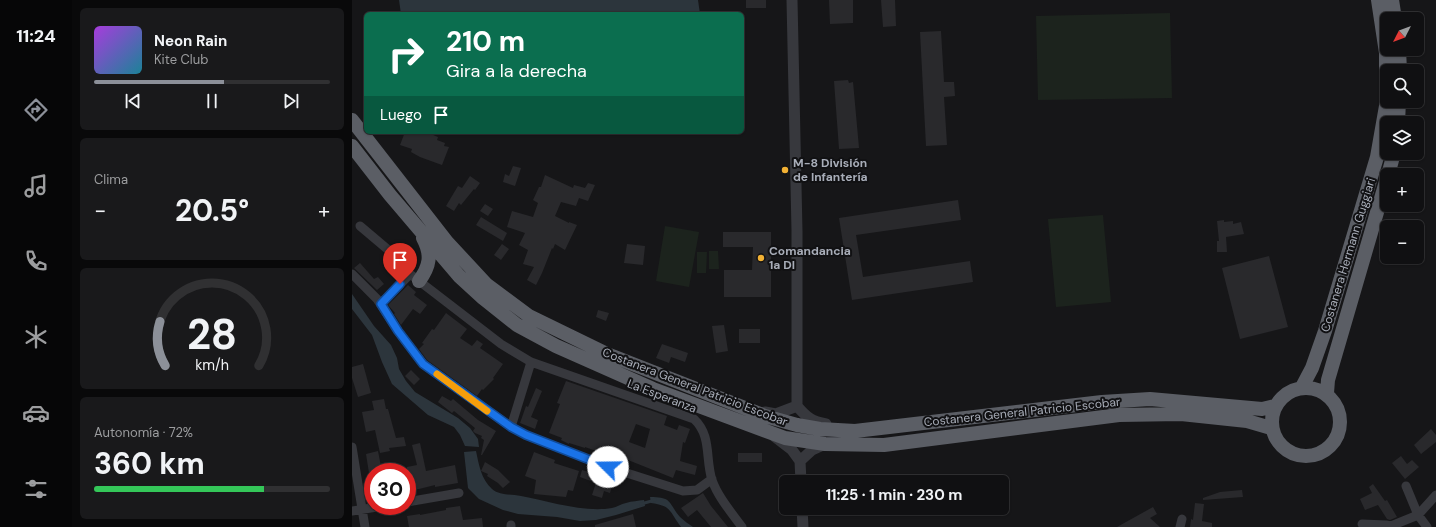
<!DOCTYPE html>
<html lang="es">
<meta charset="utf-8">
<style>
:root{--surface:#101012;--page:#19191b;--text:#f1f3f6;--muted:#9c9d9f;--line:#303032;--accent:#8c9099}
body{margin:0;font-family:"DM Sans",sans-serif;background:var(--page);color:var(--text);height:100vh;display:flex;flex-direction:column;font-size:15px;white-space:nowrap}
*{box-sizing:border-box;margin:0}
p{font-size:13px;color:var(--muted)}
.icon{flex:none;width:22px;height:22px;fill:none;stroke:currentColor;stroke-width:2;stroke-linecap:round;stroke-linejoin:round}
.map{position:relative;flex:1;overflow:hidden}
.drawer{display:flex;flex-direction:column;gap:8px;padding:8px;background:#09090a;width:280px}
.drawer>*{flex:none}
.hud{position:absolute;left:12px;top:12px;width:380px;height:122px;border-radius:6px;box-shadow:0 1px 3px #0004,0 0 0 1px var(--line);background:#0b6e4f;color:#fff;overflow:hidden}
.needle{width:26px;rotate:228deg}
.tools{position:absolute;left:1028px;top:12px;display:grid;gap:8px}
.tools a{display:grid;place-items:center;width:44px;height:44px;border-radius:6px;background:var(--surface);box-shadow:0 1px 3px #0004,0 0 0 1px var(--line);font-size:20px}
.speed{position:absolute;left:12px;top:463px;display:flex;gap:8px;font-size:20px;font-weight:700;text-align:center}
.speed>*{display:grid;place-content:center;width:52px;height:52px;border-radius:50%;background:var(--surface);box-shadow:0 1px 3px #0004,0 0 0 1px var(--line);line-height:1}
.speed .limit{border:6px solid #d22;background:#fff;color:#111}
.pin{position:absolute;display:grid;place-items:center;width:34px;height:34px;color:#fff;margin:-41px -17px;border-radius:50% 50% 50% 0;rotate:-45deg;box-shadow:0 0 4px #0007}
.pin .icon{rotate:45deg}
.me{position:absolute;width:44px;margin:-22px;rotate:292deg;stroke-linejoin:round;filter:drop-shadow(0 0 3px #0008)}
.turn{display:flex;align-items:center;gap:14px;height:84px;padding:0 16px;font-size:18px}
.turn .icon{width:52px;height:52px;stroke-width:2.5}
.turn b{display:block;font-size:28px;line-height:34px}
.then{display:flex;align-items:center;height:38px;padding:0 16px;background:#0003;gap:8px;font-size:15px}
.big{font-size:30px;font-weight:700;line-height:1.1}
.drawer .widget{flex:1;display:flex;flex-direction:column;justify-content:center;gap:6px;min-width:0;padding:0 14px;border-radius:6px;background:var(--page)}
.drawer .dial{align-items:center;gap:0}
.dial svg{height:104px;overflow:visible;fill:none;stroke:var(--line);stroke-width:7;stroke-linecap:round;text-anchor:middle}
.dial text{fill:var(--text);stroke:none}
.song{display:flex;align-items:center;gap:12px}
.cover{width:48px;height:48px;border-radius:6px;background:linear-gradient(135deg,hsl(280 70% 55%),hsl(190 70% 35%))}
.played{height:4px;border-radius:2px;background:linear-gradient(90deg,var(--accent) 55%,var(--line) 55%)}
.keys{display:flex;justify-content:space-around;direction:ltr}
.heat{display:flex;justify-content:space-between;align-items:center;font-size:22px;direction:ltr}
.charge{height:6px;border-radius:3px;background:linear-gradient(90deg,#34c759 72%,var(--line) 0)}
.trip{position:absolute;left:427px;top:475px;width:230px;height:40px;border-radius:6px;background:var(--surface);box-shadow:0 1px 3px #0004,0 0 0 1px var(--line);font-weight:700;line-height:40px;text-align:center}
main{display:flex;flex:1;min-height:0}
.tab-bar{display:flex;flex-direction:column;width:72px;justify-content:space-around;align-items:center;background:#060607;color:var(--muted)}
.tab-bar .icon{width:28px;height:28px}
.tab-bar .active{color:var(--accent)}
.tab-bar b{font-size:18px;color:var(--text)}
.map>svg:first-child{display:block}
</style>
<main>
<nav class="tab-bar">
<b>11:24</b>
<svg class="icon active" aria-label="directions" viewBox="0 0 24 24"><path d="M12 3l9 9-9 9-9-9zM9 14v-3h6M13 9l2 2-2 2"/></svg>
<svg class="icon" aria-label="music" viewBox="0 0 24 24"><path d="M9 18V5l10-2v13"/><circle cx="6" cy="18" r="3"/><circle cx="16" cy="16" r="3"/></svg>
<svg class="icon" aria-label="phone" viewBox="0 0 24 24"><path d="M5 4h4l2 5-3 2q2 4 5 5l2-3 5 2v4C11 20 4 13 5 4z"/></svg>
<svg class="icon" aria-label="climate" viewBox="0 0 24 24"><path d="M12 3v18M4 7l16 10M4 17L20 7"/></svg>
<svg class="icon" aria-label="car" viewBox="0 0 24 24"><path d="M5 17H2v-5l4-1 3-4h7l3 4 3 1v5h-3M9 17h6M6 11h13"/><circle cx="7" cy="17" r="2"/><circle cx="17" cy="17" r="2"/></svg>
<svg class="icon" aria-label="filters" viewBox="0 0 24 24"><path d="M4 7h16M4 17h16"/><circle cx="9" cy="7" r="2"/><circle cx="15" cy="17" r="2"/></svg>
</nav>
<section class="drawer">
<div class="widget">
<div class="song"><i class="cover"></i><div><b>Neon Rain</b><p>Kite Club</p></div></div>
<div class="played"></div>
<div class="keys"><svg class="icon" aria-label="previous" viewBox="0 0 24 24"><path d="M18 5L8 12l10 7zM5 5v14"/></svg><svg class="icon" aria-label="pause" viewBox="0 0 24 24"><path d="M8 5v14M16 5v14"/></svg><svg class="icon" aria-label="next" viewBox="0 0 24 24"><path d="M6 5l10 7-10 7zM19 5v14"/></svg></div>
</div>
<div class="widget"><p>Clima</p>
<div class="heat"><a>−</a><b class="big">20.5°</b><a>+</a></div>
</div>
<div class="widget dial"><svg viewBox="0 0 100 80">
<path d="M14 69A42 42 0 1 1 86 69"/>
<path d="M14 69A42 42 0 0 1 10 35" stroke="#8c9099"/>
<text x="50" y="56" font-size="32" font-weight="700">28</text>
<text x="50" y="72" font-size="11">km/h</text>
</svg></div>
<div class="widget"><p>Autonomía · 72%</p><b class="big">360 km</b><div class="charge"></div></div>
</section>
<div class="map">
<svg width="1084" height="527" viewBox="0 0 1084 527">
<rect width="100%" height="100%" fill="#161618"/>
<path fill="#1c231d" d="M818 13 820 98 686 100 684 16Z
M751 215 759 302 704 307 696 219Z
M313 226 347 232 337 287 304 281Z
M357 251H366L367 269H357Z
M345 252H355L354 273H345Z"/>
<path fill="#2c353c" d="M47 0H346L348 14H49Z
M0 294 22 326 39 345 45 358 47 369 54 381 63 392 106 418 118 428 126 439 127 447 113 446 108 435 102 427 76 415 40 384 30 362 20 335 0 309Z
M124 451C127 465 129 479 140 489 148 496 160 494 169 496 196 501 232 513 260 508 265 507 269 504 274 503 280 501 286 501 292 500L293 506 264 515 244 520 228 521 205 517 166 514 151 510 127 499 116 488 112 452Z
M298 497C321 497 316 503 328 517 332 521 337 524 341 527H329C317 511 320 506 299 503Z"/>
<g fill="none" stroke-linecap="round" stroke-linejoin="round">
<path stroke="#2c353c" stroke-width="3" d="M289 504 303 500"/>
</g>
<path fill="#29292c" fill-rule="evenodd" d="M394 0H414V8H394Z
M477 0H501V23L478 24Z
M529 0H543L544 26 531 27Z
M589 31 592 82H602L603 96 592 97 595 145 574 146 568 32Z
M496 80 497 83 501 82 507 148 487 149 482 81Z
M53 132H74L86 137 85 140 93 143 92 146 97 147 90 165 68 157 59 152 60 149 48 145Z
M161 166 169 168 163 186 151 182 153 174 157 176Z
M193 175 221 188 222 185 233 188 236 183 243 185 236 201 227 198 224 206 209 202 203 216 217 223V222L225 225 213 250 203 244 201 249 200 248 190 273 184 285 175 280 182 267 171 264 176 250 167 245 173 233 155 227 160 211 181 217 186 203 181 200 187 187H189Z
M118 176 128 183 123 190 122 189 109 205 107 203 102 211 94 206 106 186 110 188Z
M606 200 609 220 504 235 511 277 618 261 621 282 500 300 487 218Z
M133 204 141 209 136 216 128 211Z
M129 217 155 233 151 241 124 225Z
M872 220V222L881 221V224L889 222 892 234 874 237 875 252H865V241H867L865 221Z
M371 232H419V297H372V270H400L401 247H371Z
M150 244 157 249 149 260 142 255Z
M275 244 293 246 291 265 272 263Z
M917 256 936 327 888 339 870 268Z
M8 263 22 279 26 277 32 284 25 290 2 268Z
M56 285 64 292 62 295 75 305 68 314 61 309 49 325 42 314 43 313 36 305Z
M246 310 257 313 254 321 244 317Z
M94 313 115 329 108 338 120 346 125 340 131 344 128 348 151 364 141 378 142 379 131 390 130 389 125 396 75 360 67 349 72 344 70 343 80 329 82 330Z
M372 325 376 351 364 353 360 326Z
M387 329H408V343H387Z
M310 344 336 353 333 362 319 357 317 363 304 358Z
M11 364 19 393 6 397 0 378V367Z
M59 370 68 379 62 385 53 376Z
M214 381 315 416 312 425 325 430 327 425 338 429 333 443 331 442 328 461 345 466 343 475 324 470 321 478 276 460 275 462 233 447V448L217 443V444L209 440 210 438 197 433 208 404 205 403ZM284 424 298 429 293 448 277 442Z
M184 388 190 391 179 417 186 420 183 429 168 423 174 406 176 407Z
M90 396 99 401 101 399 126 420 144 431 130 455H129L132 440 129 438 130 436 123 433 121 431 123 428 102 411 100 413 86 402Z
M32 399 34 409H36L44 438 52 437 54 446 37 448 38 451 28 453 23 430 14 432 10 412 22 410 20 401Z
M1079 429 1084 435V442L1069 454 1062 445Z
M68 443 74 471 103 465 106 483 83 487V485L67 489 55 490V467L65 465 60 445Z
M26 451 30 472 17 473 14 454Z
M182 452 203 460 202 463 227 471 221 491 216 490 214 497 182 494 184 480 173 476Z
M386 453H410V462H386Z
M1049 456 1055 464 1060 460 1067 467 1053 479 1040 463Z
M133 462 146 470 158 482 151 488 146 483 135 476 136 474 129 471Z
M230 470 240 473 241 470 263 477 258 493 252 491 250 498 240 495 244 483 228 477Z
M1021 484 1033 501 1035 500 1045 517 1038 520 1035 519 1026 505 1013 510 1008 499 1020 493 1017 487Z
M890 490 891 497 851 500V498L868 492Z
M351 493 359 506 376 527H359L345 510 336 517 329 508Z
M843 503 852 504 850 521 860 523V527H838L839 519 841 520Z
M108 506 111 520 130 518 131 527H57L55 516 68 514V515L94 510V508Z
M801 507 805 514 798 518 808 527H765Z
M281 514 284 527H243V525Z"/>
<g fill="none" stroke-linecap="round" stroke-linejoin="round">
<path stroke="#37383d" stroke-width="9" d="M8 226 47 259 58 274 149 344 179 362 342 419C360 436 353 458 360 480 366 497 379 512 390 527
M0 274 25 299 46 331 71 364 159 427 174 435 256 467 331 491 345 490 360 479
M29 304 58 274
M159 427 179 362
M0 447 13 527
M1054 486 1066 515 1075 527
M55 502 107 493
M0 511 31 506
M1010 524 1034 525 1039 526 1066 515 1084 495
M159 525V527
M828 527 830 519"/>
<path stroke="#37383d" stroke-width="11" d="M440 0 445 231V406
M445 406C455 418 460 421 474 424
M413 412 424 414 445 406
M423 437 440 450 448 461
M448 461 460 450 473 444
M448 461 449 482
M450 508 451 527"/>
<path stroke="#5b5e65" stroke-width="14" d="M1040 0 1043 19
M1047 49 1048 71
M0 120 95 242 134 284 177 316 255 354 413 416 445 425 468 429 503 431 750 402 798 399 910 409 923 406
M1046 123 1047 101
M0 146 38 195 107 276 131 298 165 325 204 346 301 389 433 438 473 444 532 445 767 415 829 414 895 421 919 428
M1036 175 1042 153
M67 281C78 266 80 255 71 238
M950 387 960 368 973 331 1025 157 1034 106V53L1026 0
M920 422a34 34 0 1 1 68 0a34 34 0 1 1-68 0Z
M975 393 976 380 1035 178"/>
</g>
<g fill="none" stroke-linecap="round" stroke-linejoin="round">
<g stroke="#114b97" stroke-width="10">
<path id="route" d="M48 284 29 304 46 331 71 364 159 427 174 435 256 467"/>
</g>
<use href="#route" stroke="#1a73e8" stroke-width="7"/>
<path stroke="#f59e0b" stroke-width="7" d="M85 374 135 411"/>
</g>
<g fill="#f2b134" stroke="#111113" stroke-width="1.5">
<circle cx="433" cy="170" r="4"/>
<circle cx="409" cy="258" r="4"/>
</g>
<g text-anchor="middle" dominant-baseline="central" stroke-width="4" stroke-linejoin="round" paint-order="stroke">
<g font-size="12" font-weight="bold" fill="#a8adb8" stroke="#111113" text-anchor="start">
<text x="441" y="163">M-8 División<tspan x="441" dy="14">de Infantería</tspan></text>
<text x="417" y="251">Comandancia<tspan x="417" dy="14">1a DI</tspan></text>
</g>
<g font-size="12" fill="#a8adb8" stroke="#111113">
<text transform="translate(996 255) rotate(-73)">Costanera Hermann Guggiari</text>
<text transform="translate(343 387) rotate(21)">Costanera General Patricio Escobar</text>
<text transform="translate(310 396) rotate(21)">La Esperanza</text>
<text transform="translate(670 412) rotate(-6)">Costanera General Patricio Escobar</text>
</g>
</g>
</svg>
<div class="tools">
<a><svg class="needle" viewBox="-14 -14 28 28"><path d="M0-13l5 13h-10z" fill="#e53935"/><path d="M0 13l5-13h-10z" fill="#9c9d9f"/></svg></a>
<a><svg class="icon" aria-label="search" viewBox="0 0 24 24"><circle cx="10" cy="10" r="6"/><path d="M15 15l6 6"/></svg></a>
<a><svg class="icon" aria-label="layers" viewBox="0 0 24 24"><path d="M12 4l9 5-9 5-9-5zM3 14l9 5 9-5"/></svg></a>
<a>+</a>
<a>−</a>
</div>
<div class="speed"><div class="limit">30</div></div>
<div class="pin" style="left:48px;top:284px;background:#d93025"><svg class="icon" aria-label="arrive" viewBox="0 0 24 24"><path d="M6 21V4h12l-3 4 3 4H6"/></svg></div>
<svg class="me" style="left:256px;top:467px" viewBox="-20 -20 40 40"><circle r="19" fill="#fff"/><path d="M0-13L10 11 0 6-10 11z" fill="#1a73e8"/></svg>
<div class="trip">11:25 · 1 min · 230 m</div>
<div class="hud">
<div class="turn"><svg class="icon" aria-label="right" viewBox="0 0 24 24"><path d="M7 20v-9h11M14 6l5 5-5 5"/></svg><div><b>210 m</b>Gira a la derecha</div></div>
<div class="then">Luego<svg class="icon" aria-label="arrive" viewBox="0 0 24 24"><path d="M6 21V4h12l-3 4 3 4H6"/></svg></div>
</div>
</div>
</main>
